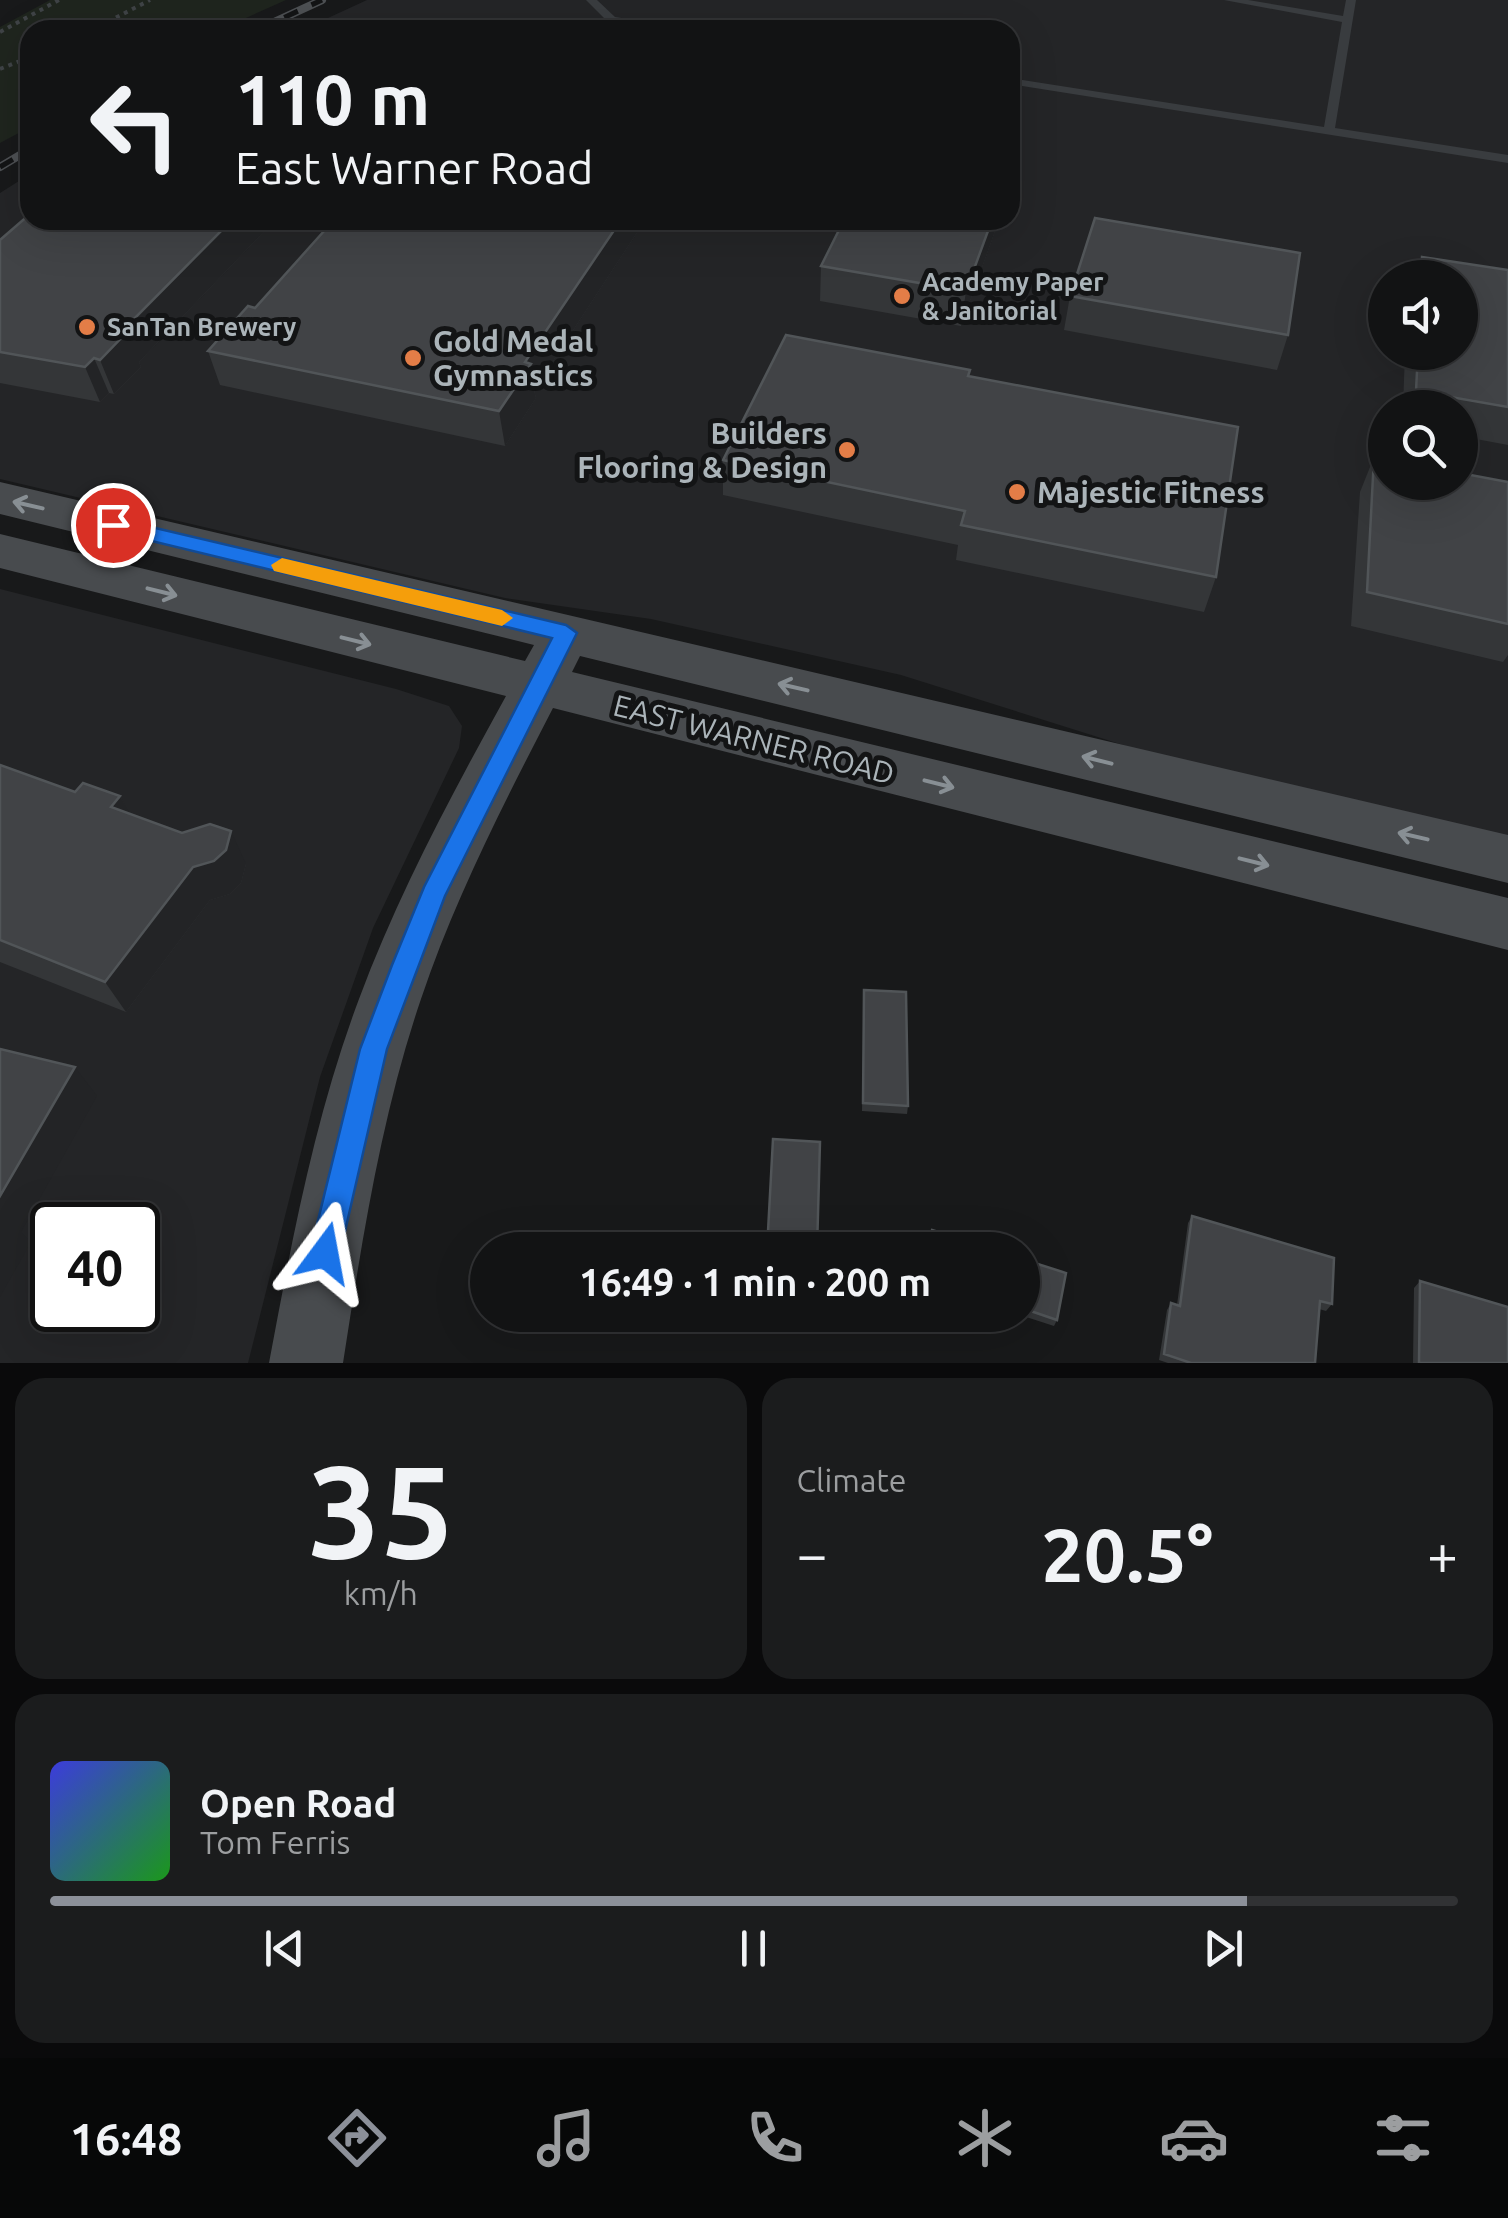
<!DOCTYPE html>
<meta charset="utf-8">
<style>
:root{--surface:#121314;--page:#1b1c1d;--text:#f1f3f6;--muted:#9c9ea0;--line:#313234;--accent:#8c9099}
body{margin:0;font-family:Ubuntu,sans-serif;background:var(--page);color:var(--text);height:100vh;display:flex;flex-direction:column;font-size:38px;white-space:nowrap}
*{box-sizing:border-box;margin:0}
p{font-size:32px;color:var(--muted)}
.icon{flex:none;width:55px;height:55px;fill:none;stroke:currentColor;stroke-width:2;stroke-linecap:round;stroke-linejoin:round}
.map{position:relative;height:1363px;overflow:hidden}
.details{display:flex;flex-direction:column;gap:15px;padding:15px;background:#0a0a0b;flex:1}
.details>*{flex:none}
.guide{position:absolute;left:20px;top:20px;width:1000px;height:210px;border-radius:30px;box-shadow:0 10px 40px #0002,0 0 0 2px var(--line);background:#121314;color:var(--text);overflow:hidden}
.fabs{position:absolute;left:1368px;top:260px;display:grid;gap:20px}
.fabs a{display:grid;place-items:center;width:110px;height:110px;border-radius:50%;background:var(--surface);box-shadow:0 10px 40px #0002,0 0 0 2px var(--line);font-size:50px}
.speed{position:absolute;left:30px;top:1202px;display:flex;gap:20px;font-size:50px;font-weight:700;text-align:center}
.speed>*{display:grid;place-content:center;width:130px;height:130px;border-radius:50%;background:var(--surface);box-shadow:0 10px 40px #0002,0 0 0 2px var(--line);line-height:1}
.speed .limit{border:5px solid #111;border-radius:15px;background:#fff;color:#111}
.pin{position:absolute;display:grid;place-items:center;width:85px;height:85px;color:#fff;margin:-42px;border:5px solid #fff;border-radius:50%;box-shadow:0 2px 10px #0007}
.me{position:absolute;width:110px;margin:-55px;rotate:13deg;stroke-linejoin:round;filter:drop-shadow(0 0 8px #0008)}
.turn{display:flex;align-items:center;gap:35px;height:210px;padding:0 50px;font-size:45px}
.turn .icon{width:130px;height:130px;stroke-width:2.5}
.turn b{display:block;font-size:70px;line-height:85px}
.big{font-size:75px;font-weight:700;line-height:1.1}
.details .tile{flex:1;display:flex;flex-direction:column;justify-content:center;gap:15px;min-width:0;padding:0 35px;border-radius:30px;background:var(--page)}
.details .dial{align-items:center;gap:0}
.dial b{font-size:130px;line-height:1}
.song{display:flex;align-items:center;gap:30px}
.cover{width:120px;height:120px;border-radius:15px;background:linear-gradient(135deg,hsl(240 70% 55%),hsl(120 70% 35%))}
.played{height:10px;border-radius:5px;background:linear-gradient(90deg,var(--accent) 85%,var(--line) 85%)}
.keys{display:flex;justify-content:space-around;direction:ltr}
.heat{display:flex;justify-content:space-between;align-items:center;font-size:55px;direction:ltr}
.details .tiles{flex:1;display:grid;gap:15px;grid-template-columns:1fr 1fr}
.tile:last-child{grid-column:span 2}
.trip{position:absolute;left:470px;top:1232px;width:570px;height:100px;border-radius:50px;background:var(--surface);box-shadow:0 10px 40px #0002,0 0 0 2px var(--line);font-weight:700;line-height:100px;text-align:center}
.tabs{display:flex;height:160px;justify-content:space-around;align-items:center;background:#070808;color:var(--muted)}
.tabs .icon{width:70px;height:70px}
.tabs .selected{color:var(--accent)}
.tabs b{font-size:45px;color:var(--text)}
.map>svg:first-child{display:block}
</style>
<div class="map">
<svg width="1508" height="1363" viewBox="0 0 1508 1363">
<rect width="100%" height="100%" fill="#18191a"/>
<path fill="#242527" fill-rule="evenodd" d="M367 0H1508V837L1155 755 901 675 651 619 505 598 0 479V193L30 174V220H1010V30H302ZM1385 278H1460V352H1385ZM1385 408H1460V482H1385Z
M0 589 396 689 449 706 462 726 459 748 373 928 320 1077 248 1363H0ZM52 1225H138V1310H52Z"/>
<path fill="#1f251e" d="M50 0H286L219 30H30V127L0 143V27Z"/>
<g fill="none" stroke-linecap="round" stroke-linejoin="round">
<path stroke="#3f4346" stroke-width="4" stroke-dasharray="4 5" stroke-linecap="butt" d="M92 30 150 0
M0 32 59 0
M0 69 30 57"/>
<path fill="#393c3f" fill-rule="evenodd" d="M586 0H597L615 17 679 27 684 30H657L608 22Z
M1224 0H1248L1343 16 1346 0H1356L1335 128 1508 155V163L1010 84V78L1324 127 1342 22Z"/>
<path fill="#484b4e" fill-rule="evenodd" d="M0 482 1508 835V883L580 656 572 672 1508 898V950L553 708C504 803 455 898 421 999 381 1116 362 1241 343 1363H269C292 1240 315 1116 359 999 398 894 452 794 506 696L0 568V534L525 661 534 645 0 514Z"/>
<g stroke="#4d5053" stroke-width="8">
<path id="rail" d="M257 30 322 0
M0 167 30 149"/>
</g>
<use href="#rail" stroke="#131415" stroke-width="5" stroke-dasharray="15" stroke-linecap="butt"/>
</g>
<path fill="#343638" d="M30 220H275L139 362 141 367 114 394 109 393 100 402 0 383V240Z
M844 220H999L961 326 820 301 821 266Z
M640 228 534 390 536 398 505 446 220 385 208 351 255 308Z
M1422 257 1508 270V445L1460 436V408H1403L1405 352H1460V278H1414Z
M1070 296 1288 335 1277 370 1064 330Z
M969 376 1216 577 1204 612 956 560 958 545 723 495V460Z
M1374 457 1508 482V655L1503 662 1351 626 1360 492Z
M0 765 75 792 120 796 129 814 246 864 241 883 230 894 210 900 126 1012 0 962Z
M864 990 908 1106 907 1114 862 1111Z
M1192 1216 1332 1304 1326 1311 1319 1309 1315 1363H1168L1159 1360 1167 1310 1171 1303 1177 1305 1188 1223Z
M1022 1259 1057 1320 1054 1326 1020 1315H1022Z
M1420 1281 1508 1363H1413L1414 1288Z"/>
<path fill="#232426" d="M232 220H275L139 362 141 367 114 394 100 360 122 331Z
M621 220H640V228L534 390 536 398 505 446 499 411 525 362Z
M992 220H999L961 326 966 291Z
M94 358 109 393 100 402 85 367Z
M120 796 138 829 111 807Z
M231 831 246 864 241 883 230 894 210 900 126 1012 105 982 193 867Z
M75 1067 97 1096 21 1232 31 1242 0 1297V1196Z"/>
<path fill="#414346" stroke="#515558" stroke-width="2.5" d="M30 214V220H232L122 331 127 332 100 360 94 358 85 367 0 352V240Z
M1095 218 1300 253 1288 335 1070 296Z
M334 220H621L525 362 531 364 499 411 208 351 248 306 255 308Z
M844 220H992L966 291 821 266Z
M1422 257 1508 270V407L1416 391 1418 352H1460V278H1421Z
M786 335 970 370 968 376 1238 427 1216 577 961 525 965 511 723 460Z
M1374 457 1385 459V482H1460V473L1508 482V624L1367 592Z
M0 765 75 792 83 783 120 796 111 807 182 833 210 824 231 831 226 850 214 861 193 867 105 982 0 940Z
M864 990 906 992 908 1106 863 1103Z
M0 1049 75 1067 0 1196Z
M773 1139 820 1142 817 1250H767Z
M1192 1216 1334 1258 1332 1304 1320 1301 1315 1363H1191L1164 1354 1171 1303 1180 1306Z
M932 1230 995 1250H927Z
M1022 1259 1066 1273 1057 1320 1022 1308Z
M1420 1281 1508 1307V1363H1419Z"/>
<defs><path id="oneway-shaft" d="M-6 0H5M1.5-3L5.5 0L1.5 3" fill="none" stroke-width="1.6" stroke-linecap="round" stroke-linejoin="round" transform="scale(2.5)"/></defs>
<g stroke="#888f94">
<use href="#oneway-shaft" transform="translate(28 505) rotate(-167)"/>
<use href="#oneway-shaft" transform="translate(162 592) rotate(14)"/>
<use href="#oneway-shaft" transform="translate(356 641) rotate(14)"/>
<use href="#oneway-shaft" transform="translate(793 687) rotate(-167)"/>
<use href="#oneway-shaft" transform="translate(1097 760) rotate(-166)"/>
<use href="#oneway-shaft" transform="translate(939 784) rotate(14)"/>
<use href="#oneway-shaft" transform="translate(1413 836) rotate(-167)"/>
<use href="#oneway-shaft" transform="translate(1254 862) rotate(14)"/>
</g>
<path fill="#1a73e8" stroke="#114b97" stroke-width="2.5" d="M113 518 566 625 577 633 445 896 419 965 387 1049 340 1253 336 1264 325 1268 315 1264 310 1253 360 1049 392 965 424 887 552 638 106 530 103 525Z"/>
<path fill="#f59e0b" d="M282 558 502 610 513 618 502 626 274 571 271 565Z"/>
<g fill="#e37d47" stroke="#131415" stroke-width="4">
<circle cx="902" cy="296" r="10"/>
<circle cx="87" cy="327" r="10"/>
<circle cx="413" cy="358" r="10"/>
<circle cx="847" cy="450" r="10"/>
<circle cx="1017" cy="492" r="10"/>
</g>
<g text-anchor="middle" dominant-baseline="central" stroke-width="10" stroke-linejoin="round" paint-order="stroke">
<g font-size="25" font-weight="bold" fill="#abb4b9" stroke="#131415" text-anchor="start">
<text x="922" y="282">Academy Paper<tspan x="922" dy="29">&amp; Janitorial</tspan></text>
<text x="107" y="327">SanTan Brewery</text>
</g>
<g font-size="30" font-weight="bold" fill="#abb4b9" stroke="#131415" text-anchor="start">
<text x="433" y="341">Gold Medal<tspan x="433" dy="34">Gymnastics</tspan></text>
<text x="827" y="433" text-anchor="end">Builders<tspan x="827" dy="34">Flooring &amp; Design</tspan></text>
<text x="1037" y="492">Majestic Fitness</text>
</g>
<g font-size="30" fill="#abb4b9" stroke="#131415">
<text transform="translate(754 739) rotate(14)">EAST WARNER ROAD</text>
</g>
</g>
</svg>
<div class="fabs">
<a><svg class="icon" aria-label="sound" viewBox="0 0 24 24"><path d="M4 9h4l5-4v14l-5-4H4zM17 9q2 3 0 6"/></svg></a>
<a><svg class="icon" aria-label="search" viewBox="0 0 24 24"><circle cx="10" cy="10" r="6"/><path d="M15 15l6 6"/></svg></a>
</div>
<div class="speed"><div class="limit">40</div></div>
<div class="pin" style="left:113px;top:525px;background:#d93025"><svg class="icon" aria-label="arrive" viewBox="0 0 24 24"><path d="M6 21V4h12l-3 4 3 4H6"/></svg></div>
<svg class="me" style="left:325px;top:1253px" viewBox="-20 -20 40 40"><path d="M0-17L14 15 0 8-14 15z" fill="#1a73e8" stroke="#fff" stroke-width="4"/></svg>
<div class="trip">16:49 · 1 min · 200 m</div>
<div class="guide">
<div class="turn"><svg class="icon" aria-label="left" viewBox="0 0 24 24"><path d="M17 20v-9H6M10 6l-5 5 5 5"/></svg><div><b>110 m</b>East Warner Road</div></div>
</div>
</div>
<section class="details">
<div class="tiles">
<div class="tile dial"><b>35</b><p>km/h</p></div>
<div class="tile"><p>Climate</p>
<div class="heat"><a>−</a><b class="big">20.5°</b><a>+</a></div>
</div>
<div class="tile">
<div class="song"><i class="cover"></i><div><b>Open Road</b><p>Tom Ferris</p></div></div>
<div class="played"></div>
<div class="keys"><svg class="icon" aria-label="previous" viewBox="0 0 24 24"><path d="M18 5L8 12l10 7zM5 5v14"/></svg><svg class="icon" aria-label="pause" viewBox="0 0 24 24"><path d="M8 5v14M16 5v14"/></svg><svg class="icon" aria-label="next" viewBox="0 0 24 24"><path d="M6 5l10 7-10 7zM19 5v14"/></svg></div>
</div>
</div>
</section>
<nav class="tabs">
<b>16:48</b>
<svg class="icon selected" aria-label="directions" viewBox="0 0 24 24"><path d="M12 3l9 9-9 9-9-9zM9 14v-3h6M13 9l2 2-2 2"/></svg>
<svg class="icon" aria-label="music" viewBox="0 0 24 24"><path d="M9 18V5l10-2v13"/><circle cx="6" cy="18" r="3"/><circle cx="16" cy="16" r="3"/></svg>
<svg class="icon" aria-label="phone" viewBox="0 0 24 24"><path d="M5 4h4l2 5-3 2q2 4 5 5l2-3 5 2v4C11 20 4 13 5 4z"/></svg>
<svg class="icon" aria-label="climate" viewBox="0 0 24 24"><path d="M12 3v18M4 7l16 10M4 17L20 7"/></svg>
<svg class="icon" aria-label="car" viewBox="0 0 24 24"><path d="M5 17H2v-5l4-1 3-4h7l3 4 3 1v5h-3M9 17h6M6 11h13"/><circle cx="7" cy="17" r="2"/><circle cx="17" cy="17" r="2"/></svg>
<svg class="icon" aria-label="filters" viewBox="0 0 24 24"><path d="M4 7h16M4 17h16"/><circle cx="9" cy="7" r="2"/><circle cx="15" cy="17" r="2"/></svg>
</nav>
